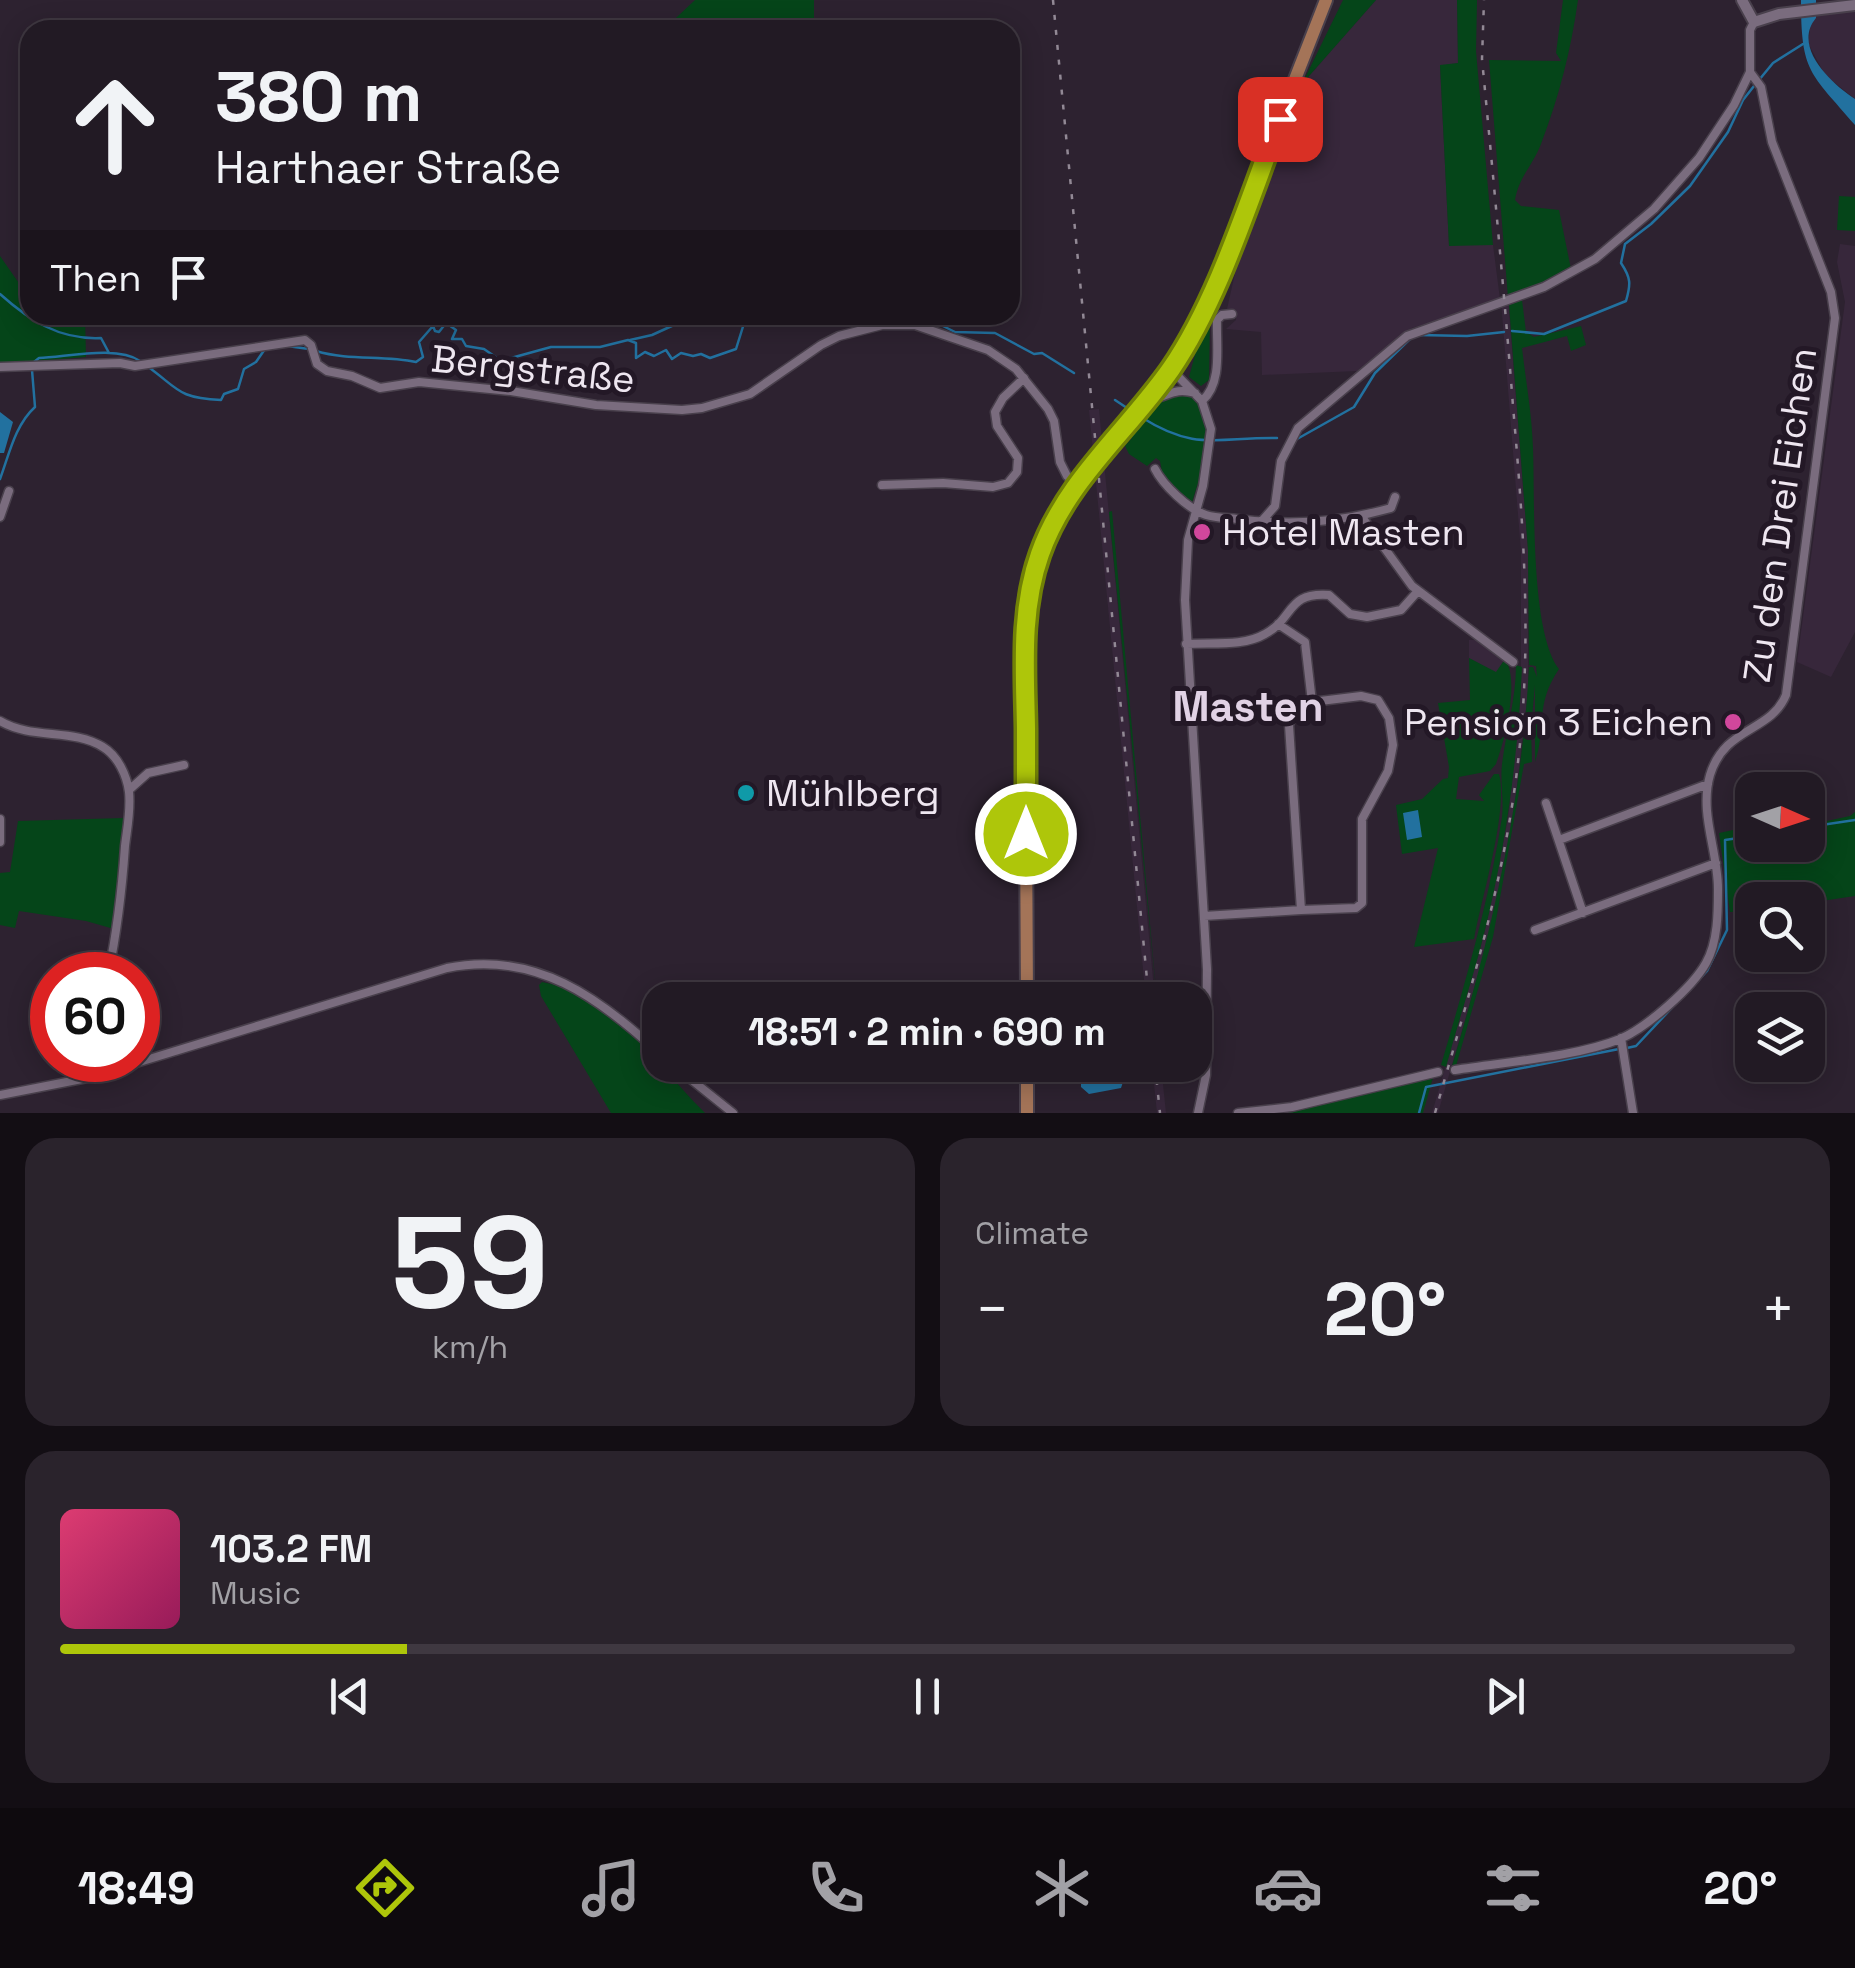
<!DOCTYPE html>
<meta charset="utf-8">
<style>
:root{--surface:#221a24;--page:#2a232c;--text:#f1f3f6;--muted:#a2a1a6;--line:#3f3841;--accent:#aec60a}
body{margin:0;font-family:"Space Grotesk",sans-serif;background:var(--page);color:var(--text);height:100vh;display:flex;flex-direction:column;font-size:38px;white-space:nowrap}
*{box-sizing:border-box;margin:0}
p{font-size:32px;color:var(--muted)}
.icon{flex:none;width:55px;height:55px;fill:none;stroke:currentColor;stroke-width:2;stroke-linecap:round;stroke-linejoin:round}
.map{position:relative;height:1113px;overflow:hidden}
.side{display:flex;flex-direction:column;gap:25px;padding:25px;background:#130e14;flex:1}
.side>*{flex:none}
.hud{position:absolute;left:20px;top:20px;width:1000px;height:305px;border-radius:30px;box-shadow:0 5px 25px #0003,0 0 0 2px var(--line);background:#221a24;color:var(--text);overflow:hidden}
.needle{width:65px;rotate:93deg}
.tools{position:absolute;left:1735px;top:772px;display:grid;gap:20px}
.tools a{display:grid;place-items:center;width:90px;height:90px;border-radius:20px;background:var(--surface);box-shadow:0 5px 25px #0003,0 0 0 2px var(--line);font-size:50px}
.speed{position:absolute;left:30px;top:952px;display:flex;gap:20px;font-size:50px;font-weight:700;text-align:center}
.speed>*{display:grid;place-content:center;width:130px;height:130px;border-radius:50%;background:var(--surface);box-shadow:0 5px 25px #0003,0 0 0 2px var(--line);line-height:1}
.speed .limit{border:15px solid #d22;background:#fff;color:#111}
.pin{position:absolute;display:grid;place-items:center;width:85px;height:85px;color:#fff;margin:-42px;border-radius:20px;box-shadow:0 5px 15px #0006}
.me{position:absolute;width:110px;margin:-55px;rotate:0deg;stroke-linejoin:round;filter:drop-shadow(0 0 8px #0008)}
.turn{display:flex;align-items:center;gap:35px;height:210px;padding:0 30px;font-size:45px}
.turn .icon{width:130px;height:130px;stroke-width:2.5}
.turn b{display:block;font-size:70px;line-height:85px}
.then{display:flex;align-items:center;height:95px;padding:0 30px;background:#0003;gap:20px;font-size:38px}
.big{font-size:75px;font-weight:600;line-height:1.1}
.side .widget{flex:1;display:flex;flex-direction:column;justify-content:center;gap:15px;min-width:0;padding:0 35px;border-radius:30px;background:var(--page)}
.side .dial{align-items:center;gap:0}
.dial b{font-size:130px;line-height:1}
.song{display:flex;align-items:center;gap:30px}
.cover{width:120px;height:120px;border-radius:15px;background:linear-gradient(135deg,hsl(340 70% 55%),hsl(330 70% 35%))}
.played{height:10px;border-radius:5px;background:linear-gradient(90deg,var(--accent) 20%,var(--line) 20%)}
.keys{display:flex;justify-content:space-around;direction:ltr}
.heat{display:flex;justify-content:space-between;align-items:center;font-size:55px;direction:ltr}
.side .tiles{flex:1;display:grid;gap:25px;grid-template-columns:1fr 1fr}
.widget:last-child{grid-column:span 2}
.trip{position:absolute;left:642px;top:982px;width:570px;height:100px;border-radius:30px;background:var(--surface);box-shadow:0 5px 25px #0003,0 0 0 2px var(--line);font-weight:600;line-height:100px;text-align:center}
.tab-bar{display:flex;height:160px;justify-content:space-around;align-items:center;background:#0e0a0e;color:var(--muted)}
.tab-bar .icon{width:70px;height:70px}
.tab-bar .on{color:var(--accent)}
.tab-bar b{font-size:45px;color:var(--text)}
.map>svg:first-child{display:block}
</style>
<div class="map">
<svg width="1855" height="1113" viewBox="0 0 1855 1113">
<rect width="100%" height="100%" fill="#2d2230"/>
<path fill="#37273b" d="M1376 0H1457L1458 63 1440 66 1449 245H1493L1500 299 1508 298 1528 550V692L1513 820 1489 937 1438 1113H1432L1484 935 1508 819 1521 692V552L1501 301 1412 328 1357 371 1262 375 1261 332 1226 329 1236 320V310L1227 309 1243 238 1302 84Z
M1855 0V99L1825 75 1808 43 1811 21 1816 18V3Z
M1840 244 1855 246V632L1831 677 1797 662 1845 302 1837 262Z
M1099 409 1155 1000H1146L1089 410Z
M1469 640H1480L1505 659 1496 673 1469 658Z
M1152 1065H1161L1166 1113H1157Z"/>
<path fill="#054519" d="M695 0H814V30H663Z
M1343 0H1376L1302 84Z
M1457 0H1477L1476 51 1493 245 1449 246 1440 65 1458 63Z
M1563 0H1578C1571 50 1559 97 1541 144 1533 165 1519 177 1515 200L1521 206 1559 210 1571 269 1508 298 1489 60 1561 61 1556 53Z
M1839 196 1855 197V231L1837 230Z
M0 256 30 299V315H85L86 357 0 364Z
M1522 300 1526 332 1534 337 1581 326 1586 345 1571 351 1567 336 1522 348C1526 382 1532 415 1533 448 1535 499 1530 631 1559 669 1534 706 1547 727 1535 762V685L1531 728 1532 762 1524 764 1493 937 1456 1066H1452C1491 935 1522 804 1529 667H1533L1537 677 1536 666 1529 665 1528 550 1509 305Z
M1210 318 1209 380 1201 386 1189 377 1199 340Z
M1186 394C1225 412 1201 472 1192 503L1163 477 1160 461 1156 458 1147 466 1129 454 1125 446 1132 438 1128 433C1148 413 1157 397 1186 394Z
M1112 511 1157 1000 1109 512Z
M1469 658 1496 672 1505 659C1520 680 1505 740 1496 764L1490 771 1459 777 1456 799 1484 801 1479 795 1494 774H1499C1509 808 1481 900 1474 939L1414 947 1438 848 1402 854 1396 805 1422 799 1443 779 1448 778 1449 767 1438 703 1470 700Z
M1516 665 1522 667C1518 757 1506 846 1484 934 1473 978 1458 1022 1446 1067L1441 1065C1465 983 1489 902 1502 817 1504 799 1500 780 1502 764 1506 731 1516 699 1516 665Z
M1855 812V896L1808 903V900H1752V911L1730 912 1719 833 1752 826V845H1808V825L1850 816Z
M124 818 114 929 86 921 19 911 15 928 0 925V873L10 872 18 821Z
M542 982C615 996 657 1066 705 1113H611L541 996 539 985Z
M1434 1074 1423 1113H1266L1403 1085Z"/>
<path fill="#22719f" d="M1801 0H1816V18C1792 47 1831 83 1855 99V125C1810 72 1801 73 1801 0Z
M0 412 13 422 4 453H0Z
M1418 810 1422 837 1407 840 1403 813Z
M1095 1065 1115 1066 1122 1070 1124 1079 1121 1088 1089 1094 1081 1087V1075Z"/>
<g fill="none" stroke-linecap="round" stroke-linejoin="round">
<path stroke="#22719f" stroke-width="2.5" d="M1759 80 1773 63 1803 44
M0 294C29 320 59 340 101 338L109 353
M880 315H911
M921 315 955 332 995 333 1034 354 1042 353 1074 373
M1512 331 1544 334 1626 301C1631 284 1631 278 1621 263L1625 244 1651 224 1690 186 1728 132 1743 100 1754 86
M1419 335 1467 336 1504 332
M630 340 652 335 696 315
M287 346 309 349
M316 351C349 361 382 355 416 362L423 357 419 342 433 326 435 331 439 332 446 323 456 330 452 339H462L466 346 484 349 497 358H511L551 347H600L628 340 636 343V358L645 352 654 356 666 350 672 359 681 353 693 356 701 354 710 358 736 349 746 317 761 320 784 315
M34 362 39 358C67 357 117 345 140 361
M147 366C179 389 177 398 221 400L224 394 238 389 244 369 256 362 265 349
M1115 400 1130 410
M1141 417C1196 452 1218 437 1277 438
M1297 439 1354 407 1375 373 1412 337
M0 479C9 455 15 425 35 407L32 370
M1808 827 1855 820
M1695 984 1707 971 1727 930 1725 840 1752 836
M1627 1048 1636 1046 1682 997
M1419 1113 1426 1087 1619 1049"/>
<g stroke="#49404c" stroke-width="11">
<path id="minor" d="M0 367 120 363 135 366 305 340 311 345 317 364 327 371 352 376 380 388 419 382 511 391 596 405 682 410 702 408 750 394 821 345 839 336 882 325H915L988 350 1016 369 1048 409 1054 421 1060 462 1067 476 1077 484
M1171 369 1202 401 1211 429 1203 486 1188 540 1185 600 1207 969 1206 1075 1198 1113
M1148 399C1167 399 1172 386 1195 393
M1202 401C1223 383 1216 346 1217 320L1222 315 1232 314
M1155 469C1163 485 1188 509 1206 515 1215 518 1227 518 1237 519 1290 526 1339 523 1391 508L1395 497
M882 485 943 483 993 487 1008 483 1017 472 1018 458 997 426 995 412 1003 398 1024 378
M0 517 9 491
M1362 517 1412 586 1513 662
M1261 522 1275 506 1281 461 1298 428 1407 336 1544 287 1595 259 1654 209 1699 158 1734 105 1750 72V30L1754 22
M1186 644C1211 642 1243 647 1265 634 1295 618 1286 592 1329 595L1350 614 1367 617 1401 610 1418 591
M0 721C32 740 73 728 103 747 118 756 127 776 129 792 131 810 127 829 125 846 122 890 117 932 108 975
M129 790 148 773 184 765
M1546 803 1583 913
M0 819V842
M1559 840 1708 784
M1301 910 1356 908 1362 903V819L1388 771 1393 745 1389 718 1378 700 1361 696 1312 702
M1204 916 1301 910 1289 725 1295 709 1312 702 1305 642 1278 624
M1535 930 1716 863
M1621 1038 1633 1113
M673 1065 733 1113
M1455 1070C1504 1062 1576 1057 1620 1039 1646 1028 1692 988 1706 963 1718 942 1718 912 1718 889 1718 851 1699 813 1710 775 1725 726 1770 733 1786 695L1835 318 1831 292 1772 142 1761 87 1750 72
M87 1078 90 1060
M0 1095 87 1078 447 968C535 950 600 998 660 1054
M1238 1113 1292 1107 1438 1072"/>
</g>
<g stroke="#49404c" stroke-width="14">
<path id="tertiary" d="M1742 0 1754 22 1779 14 1855 5"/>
</g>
<g stroke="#49404c" stroke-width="16">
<path id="primary" d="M1027 1000 1025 646C1028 580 1046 521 1088 468 1115 434 1147 404 1171 368 1187 345 1199 319 1211 294L1326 0
M1027 1113V1065"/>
</g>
<use href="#minor" stroke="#7a6c7e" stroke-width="8"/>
<use href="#tertiary" stroke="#7a6c7e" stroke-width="10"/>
<use href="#primary" stroke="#a47458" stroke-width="12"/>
<path stroke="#928995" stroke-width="2.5" stroke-dasharray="5 10" stroke-linecap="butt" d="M1053 0 1149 1000
M1155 1065 1160 1113
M1435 1113C1469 994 1506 877 1519 753 1532 637 1523 522 1513 406 1504 290 1493 175 1482 59L1484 0"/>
</g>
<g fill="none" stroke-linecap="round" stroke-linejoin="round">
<g stroke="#718106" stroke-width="25">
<path id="route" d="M1026 834C1026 799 1026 763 1026 728 1025 670 1020 610 1040 554 1066 480 1127 432 1171 369 1219 299 1249 199 1280 119"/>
</g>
<use href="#route" stroke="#aec60a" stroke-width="18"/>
</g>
<g fill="#d1479c" stroke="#231826" stroke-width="4">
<circle cx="1202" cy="532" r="10"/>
<circle cx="1733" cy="722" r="10"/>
</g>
<circle fill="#0f9aa8" stroke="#231826" stroke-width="4" cx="746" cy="793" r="10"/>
<g text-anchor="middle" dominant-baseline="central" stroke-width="10" stroke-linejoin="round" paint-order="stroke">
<g font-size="38" fill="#eee6f0" stroke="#231826">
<text transform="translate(533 369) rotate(6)">Bergstraße</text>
<text transform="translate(1780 515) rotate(-82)">Zu den Drei Eichen</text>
</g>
<g font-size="38" fill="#eee6f0" stroke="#231826" text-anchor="start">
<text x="1222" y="532">Hotel Masten</text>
<text x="1713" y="722" text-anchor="end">Pension 3 Eichen</text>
<text x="766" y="793">Mühlberg</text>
</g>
<g font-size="42" font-weight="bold" fill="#e1d2e5" stroke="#231826">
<text x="1248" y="706">Masten</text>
</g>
</g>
</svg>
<div class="tools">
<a><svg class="needle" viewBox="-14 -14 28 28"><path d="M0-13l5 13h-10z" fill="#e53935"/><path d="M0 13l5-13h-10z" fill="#a2a1a6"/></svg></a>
<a><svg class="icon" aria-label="search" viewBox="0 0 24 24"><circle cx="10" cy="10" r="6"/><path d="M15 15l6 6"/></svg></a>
<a><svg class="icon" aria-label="layers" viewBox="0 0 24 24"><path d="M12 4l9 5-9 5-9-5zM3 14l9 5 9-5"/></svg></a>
</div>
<div class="speed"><div class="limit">60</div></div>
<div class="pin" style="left:1280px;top:119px;background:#d93025"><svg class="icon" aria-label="arrive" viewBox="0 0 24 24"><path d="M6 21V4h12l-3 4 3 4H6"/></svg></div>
<svg class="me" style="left:1026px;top:834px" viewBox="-20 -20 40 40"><circle r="17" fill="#aec60a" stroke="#fff" stroke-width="3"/><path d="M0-11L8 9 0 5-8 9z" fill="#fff"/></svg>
<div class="trip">18:51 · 2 min · 690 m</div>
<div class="hud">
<div class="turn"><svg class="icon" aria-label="ahead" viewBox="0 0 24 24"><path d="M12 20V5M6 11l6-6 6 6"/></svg><div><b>380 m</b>Harthaer Straße</div></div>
<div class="then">Then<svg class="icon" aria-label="arrive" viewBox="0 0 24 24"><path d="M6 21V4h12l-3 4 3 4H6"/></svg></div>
</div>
</div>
<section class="side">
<div class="tiles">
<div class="widget dial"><b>59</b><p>km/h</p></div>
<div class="widget"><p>Climate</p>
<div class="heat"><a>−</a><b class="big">20°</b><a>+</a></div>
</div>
<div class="widget">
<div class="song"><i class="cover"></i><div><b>103.2 FM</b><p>Music</p></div></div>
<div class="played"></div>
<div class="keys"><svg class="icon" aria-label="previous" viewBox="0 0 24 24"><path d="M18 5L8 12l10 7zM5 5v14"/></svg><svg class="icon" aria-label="pause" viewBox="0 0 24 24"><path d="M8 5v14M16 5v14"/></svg><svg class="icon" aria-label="next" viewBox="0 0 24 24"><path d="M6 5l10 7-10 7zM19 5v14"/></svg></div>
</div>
</div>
</section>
<nav class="tab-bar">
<b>18:49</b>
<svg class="icon on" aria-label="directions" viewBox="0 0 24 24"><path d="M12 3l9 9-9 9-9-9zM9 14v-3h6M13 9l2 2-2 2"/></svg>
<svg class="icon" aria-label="music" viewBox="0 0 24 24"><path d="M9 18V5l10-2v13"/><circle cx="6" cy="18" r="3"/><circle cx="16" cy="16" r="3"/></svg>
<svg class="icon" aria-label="phone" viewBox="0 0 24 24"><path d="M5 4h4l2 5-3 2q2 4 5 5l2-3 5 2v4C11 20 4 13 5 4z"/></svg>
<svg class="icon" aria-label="climate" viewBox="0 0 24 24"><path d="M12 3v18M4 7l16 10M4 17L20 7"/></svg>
<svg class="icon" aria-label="car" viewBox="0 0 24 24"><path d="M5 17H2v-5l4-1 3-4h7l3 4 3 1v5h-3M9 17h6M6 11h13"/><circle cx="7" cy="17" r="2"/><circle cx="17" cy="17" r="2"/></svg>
<svg class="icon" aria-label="filters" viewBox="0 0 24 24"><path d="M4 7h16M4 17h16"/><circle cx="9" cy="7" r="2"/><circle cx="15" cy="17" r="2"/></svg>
<b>20°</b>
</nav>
